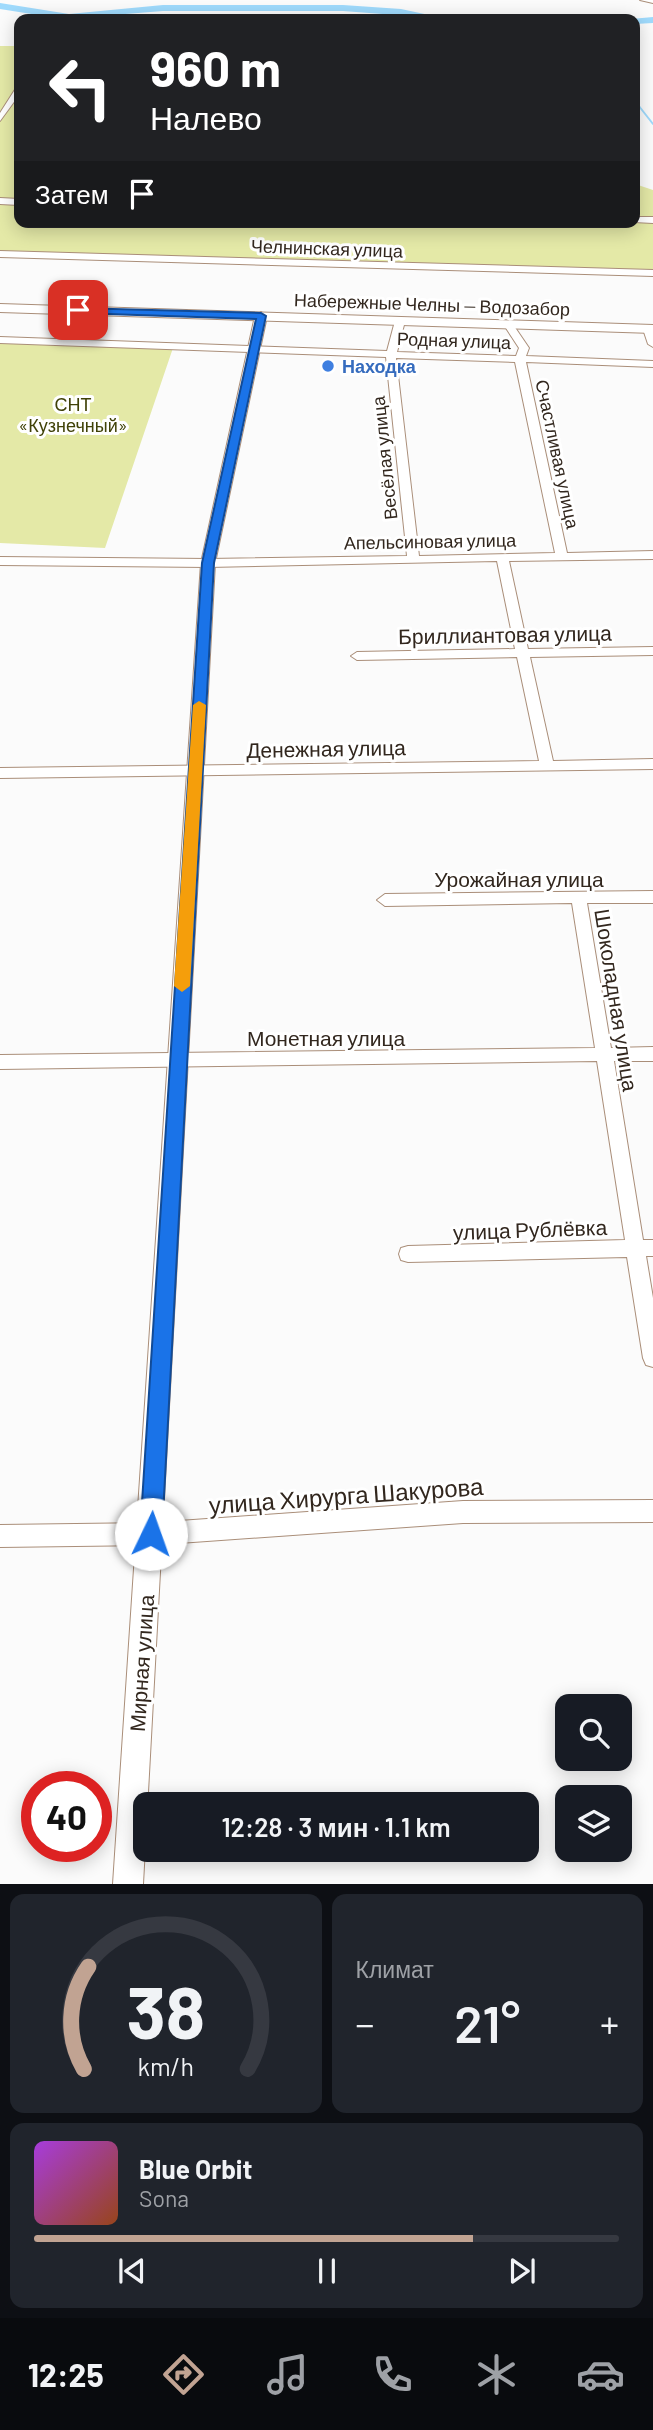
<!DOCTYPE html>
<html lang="ru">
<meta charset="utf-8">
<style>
:root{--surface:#171b24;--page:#20242c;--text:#f1f3f6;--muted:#9ea1a6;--line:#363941;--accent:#c1a392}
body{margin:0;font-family:Barlow,sans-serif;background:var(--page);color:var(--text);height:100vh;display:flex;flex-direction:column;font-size:26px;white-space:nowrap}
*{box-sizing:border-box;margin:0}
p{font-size:23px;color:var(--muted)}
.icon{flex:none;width:38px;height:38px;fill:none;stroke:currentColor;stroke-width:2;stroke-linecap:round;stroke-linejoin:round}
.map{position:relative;height:1884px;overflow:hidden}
.side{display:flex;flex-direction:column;gap:10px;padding:10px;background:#0d0f14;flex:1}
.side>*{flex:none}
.hud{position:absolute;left:14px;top:14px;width:626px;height:214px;border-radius:14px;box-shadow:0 4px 18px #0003;background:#202124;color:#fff;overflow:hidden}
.buttons{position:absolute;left:555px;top:1694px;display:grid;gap:14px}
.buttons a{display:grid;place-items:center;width:77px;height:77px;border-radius:14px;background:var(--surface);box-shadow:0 4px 18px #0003;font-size:35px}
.speed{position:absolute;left:21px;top:1771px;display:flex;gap:14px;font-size:35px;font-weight:700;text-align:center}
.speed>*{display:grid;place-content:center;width:91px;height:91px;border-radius:50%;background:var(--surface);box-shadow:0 4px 18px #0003;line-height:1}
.speed .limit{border:10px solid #d22;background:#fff;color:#111}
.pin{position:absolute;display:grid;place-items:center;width:60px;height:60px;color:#fff;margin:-30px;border-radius:14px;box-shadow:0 4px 10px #0006}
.me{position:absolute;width:77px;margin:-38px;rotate:3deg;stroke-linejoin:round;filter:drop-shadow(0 0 5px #0008)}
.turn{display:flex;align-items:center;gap:24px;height:147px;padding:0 21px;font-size:32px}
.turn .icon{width:91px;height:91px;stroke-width:2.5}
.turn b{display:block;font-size:49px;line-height:60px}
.then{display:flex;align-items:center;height:66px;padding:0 21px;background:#0003;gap:14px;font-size:26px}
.big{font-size:52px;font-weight:600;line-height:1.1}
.side .tile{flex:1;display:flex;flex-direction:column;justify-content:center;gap:10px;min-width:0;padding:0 24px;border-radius:14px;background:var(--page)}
.side .dial{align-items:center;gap:0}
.dial svg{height:182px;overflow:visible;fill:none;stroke:var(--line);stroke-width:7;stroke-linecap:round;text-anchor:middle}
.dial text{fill:var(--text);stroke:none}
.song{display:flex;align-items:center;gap:21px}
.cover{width:84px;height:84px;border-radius:10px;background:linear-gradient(135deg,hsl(280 70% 55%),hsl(20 70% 35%))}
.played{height:7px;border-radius:4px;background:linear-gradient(90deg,var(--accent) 75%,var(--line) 75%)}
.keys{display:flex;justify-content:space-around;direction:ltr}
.heat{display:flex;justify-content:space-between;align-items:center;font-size:38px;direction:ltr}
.side .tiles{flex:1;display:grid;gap:10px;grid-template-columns:1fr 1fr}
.tile:last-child{grid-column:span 2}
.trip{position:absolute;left:133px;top:1792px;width:406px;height:70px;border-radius:14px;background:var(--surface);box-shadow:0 4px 18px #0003;font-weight:600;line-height:70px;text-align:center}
.tabs{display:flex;height:112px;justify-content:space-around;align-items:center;background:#090b0e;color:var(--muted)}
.tabs .icon{width:49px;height:49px}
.tabs .active{color:var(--accent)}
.tabs b{font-size:32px;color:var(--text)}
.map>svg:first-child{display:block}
</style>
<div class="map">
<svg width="653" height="1884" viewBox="0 0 653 1884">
<rect width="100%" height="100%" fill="#fbfbfb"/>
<path fill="#e4e9a7" d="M0 46H19V222H635V184L653 190V276L0 256Z
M0 339 174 345 105 548 0 543Z"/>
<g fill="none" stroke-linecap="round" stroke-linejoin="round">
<path stroke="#9fdafc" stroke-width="2" d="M635 101 653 124"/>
<path fill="#9fdafc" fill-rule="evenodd" d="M0 3 69 14 163 5H343L401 9 448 19 343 11H163L63 19 0 9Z
M653 17V23L635 24V19H631Z"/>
<g stroke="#aa8e79" stroke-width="2">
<path id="minor" d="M640 0H653V3Z
M16 88H19V95L0 121V113Z
M0 198 19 199V205L0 204Z
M635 217H653V223L634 222Z
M0 251 653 270V276L0 257Z
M400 318 405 321 397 352 516 356 519 348 504 325 509 322 512 323 529 348 526 356 653 361V367L526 362 567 553 653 551V559L509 561 528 649 653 647V655L530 657 553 761 653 759V769L0 778V768L539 761 517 657 357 660 351 656 357 652 515 649 497 561 208 567 0 565V557L208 559 407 556 386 357 0 343V337L387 351 395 321ZM396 358 515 362 555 553 419 556Z
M648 326 653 329V347L648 344 643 329Z
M653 891V903H587L611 1048 653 1047V1061H614L643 1240H653V1256H646L653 1298V1367L646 1365 643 1358 627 1257 408 1262 401 1260 399 1254 401 1248 408 1246 625 1240 597 1061 0 1069V1055L595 1048 572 903 385 906 377 900 385 894Z
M653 1500V1522L463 1523 151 1545 0 1547V1525L151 1523 463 1501Z"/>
</g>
<g stroke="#aa8e79" stroke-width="2">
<path id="tertiary" d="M261 312 267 316 215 563 143 1884H113L201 563 255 316Z"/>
</g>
<g stroke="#aa8e79" stroke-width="2">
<path id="secondary" d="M0 304 653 325V333L0 312Z"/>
</g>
<use href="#minor" fill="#fff" fill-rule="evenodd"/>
<use href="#tertiary" fill="#fff" fill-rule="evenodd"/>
<use href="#secondary" fill="#fff" fill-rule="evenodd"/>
</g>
<path fill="#1a73e8" stroke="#114b97" stroke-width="2" d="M75 308 261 313 266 316 214 563 162 1534 159 1542 151 1545 143 1542 140 1534 202 563 256 319 78 313Z"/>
<path fill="#f59e0b" d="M199 701 206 705 190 986 182 992 174 986 193 705Z"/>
<circle fill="#3f7fe0" stroke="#fff" stroke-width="2.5" cx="328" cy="366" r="7"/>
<g text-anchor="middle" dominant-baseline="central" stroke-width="6" stroke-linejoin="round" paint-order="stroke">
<g font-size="18" fill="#32271e" stroke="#fff">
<text transform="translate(327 248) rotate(2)">Челнинская улица</text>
<text transform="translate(432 304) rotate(2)">Набережные Челны — Водозабор</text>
<text transform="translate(454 340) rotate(2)">Родная улица</text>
<text transform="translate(558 454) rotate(78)">Счастливая улица</text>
<text transform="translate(384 458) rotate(-96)">Весёлая улица</text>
<text transform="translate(430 541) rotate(-1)">Апельсиновая улица</text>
</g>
<g font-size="18" font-weight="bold" fill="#366cbe" stroke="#fff" text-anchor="start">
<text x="342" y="366">Находка</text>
</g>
<g font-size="18" fill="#404208" stroke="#fff">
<text x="73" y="404">СНТ<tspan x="73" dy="21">«Кузнечный»</tspan></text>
</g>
<g font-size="21" fill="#32271e" stroke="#fff">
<text transform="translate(505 634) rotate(-1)">Бриллиантовая улица</text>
<text transform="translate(326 748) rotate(-1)">Денежная улица</text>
<text x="519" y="878">Урожайная улица</text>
<text transform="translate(617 1000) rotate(81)">Шоколадная улица</text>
<text x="326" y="1037">Монетная улица</text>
<text transform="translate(530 1229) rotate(-2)">улица Рублёвка</text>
<text transform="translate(141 1663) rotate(-86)">Мирная улица</text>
</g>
<g font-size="24" fill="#32271e" stroke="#fff">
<text transform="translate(346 1495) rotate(-4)">улица Хирурга Шакурова</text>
</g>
</g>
</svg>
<div class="buttons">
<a><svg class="icon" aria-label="search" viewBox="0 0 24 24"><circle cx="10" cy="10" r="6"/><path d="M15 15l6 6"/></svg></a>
<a><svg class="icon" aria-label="layers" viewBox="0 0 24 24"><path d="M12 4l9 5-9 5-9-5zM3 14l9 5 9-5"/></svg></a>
</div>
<div class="speed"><div class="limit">40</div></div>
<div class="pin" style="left:78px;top:310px;background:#d93025"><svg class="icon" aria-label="arrive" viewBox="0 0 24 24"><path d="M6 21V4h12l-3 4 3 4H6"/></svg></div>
<svg class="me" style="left:151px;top:1534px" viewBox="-20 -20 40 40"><circle r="19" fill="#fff"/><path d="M0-13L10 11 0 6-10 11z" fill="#1a73e8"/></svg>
<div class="trip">12:28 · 3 мин · 1.1 km</div>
<div class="hud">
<div class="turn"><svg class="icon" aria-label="left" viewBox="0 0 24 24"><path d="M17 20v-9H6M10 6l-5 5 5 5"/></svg><div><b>960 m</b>Налево</div></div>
<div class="then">Затем<svg class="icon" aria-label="arrive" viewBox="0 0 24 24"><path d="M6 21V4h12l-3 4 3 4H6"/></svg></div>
</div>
</div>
<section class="side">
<div class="tiles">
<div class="tile dial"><svg viewBox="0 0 100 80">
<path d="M14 69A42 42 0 1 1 86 69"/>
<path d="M14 69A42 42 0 0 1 16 24" stroke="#c1a392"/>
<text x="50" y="56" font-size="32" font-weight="700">38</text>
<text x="50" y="72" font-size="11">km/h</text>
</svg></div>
<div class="tile"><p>Климат</p>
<div class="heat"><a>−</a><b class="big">21°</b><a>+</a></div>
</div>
<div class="tile">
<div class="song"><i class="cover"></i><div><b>Blue Orbit</b><p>Sona</p></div></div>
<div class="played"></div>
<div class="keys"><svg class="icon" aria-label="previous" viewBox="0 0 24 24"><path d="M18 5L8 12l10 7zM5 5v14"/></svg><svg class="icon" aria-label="pause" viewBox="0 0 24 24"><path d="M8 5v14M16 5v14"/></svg><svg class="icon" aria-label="next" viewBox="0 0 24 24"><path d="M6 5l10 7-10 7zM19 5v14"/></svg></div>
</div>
</div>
</section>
<nav class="tabs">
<b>12:25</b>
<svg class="icon active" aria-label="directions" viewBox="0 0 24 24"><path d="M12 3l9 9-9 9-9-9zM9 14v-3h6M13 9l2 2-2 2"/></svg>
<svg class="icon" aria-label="music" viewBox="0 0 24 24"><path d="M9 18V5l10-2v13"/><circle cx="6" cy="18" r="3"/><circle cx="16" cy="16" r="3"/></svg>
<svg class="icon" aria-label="phone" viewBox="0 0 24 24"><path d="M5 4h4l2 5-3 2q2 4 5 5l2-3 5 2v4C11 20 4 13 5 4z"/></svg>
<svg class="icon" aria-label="climate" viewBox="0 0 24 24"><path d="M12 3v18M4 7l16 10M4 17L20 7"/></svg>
<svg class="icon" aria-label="car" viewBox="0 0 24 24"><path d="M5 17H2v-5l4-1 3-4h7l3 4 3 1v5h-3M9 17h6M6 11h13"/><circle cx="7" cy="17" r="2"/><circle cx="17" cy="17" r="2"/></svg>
</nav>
